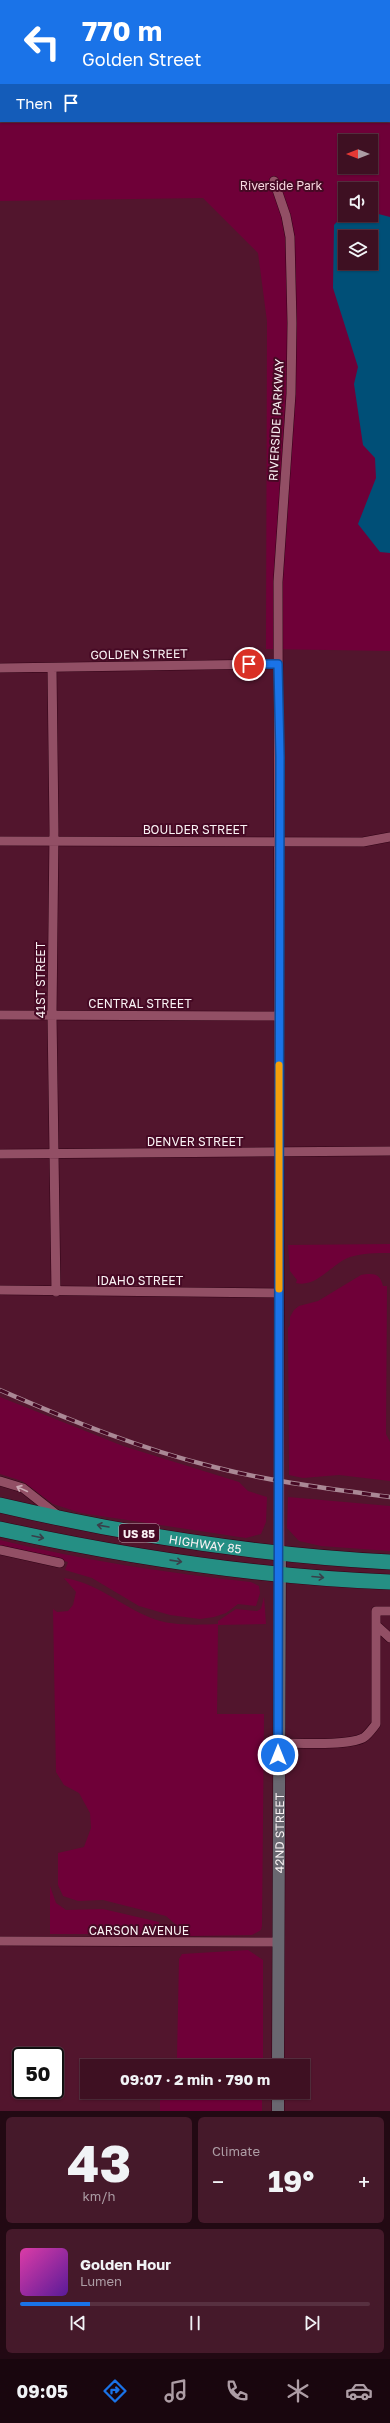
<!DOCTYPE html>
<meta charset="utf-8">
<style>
:root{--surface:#3e1022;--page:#45192a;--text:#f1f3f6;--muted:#ad9da5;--line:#573040;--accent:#1a73e8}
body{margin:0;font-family:"Golos Text",sans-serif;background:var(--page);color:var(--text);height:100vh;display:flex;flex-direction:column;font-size:15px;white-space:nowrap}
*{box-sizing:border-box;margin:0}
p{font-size:13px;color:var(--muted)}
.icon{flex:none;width:22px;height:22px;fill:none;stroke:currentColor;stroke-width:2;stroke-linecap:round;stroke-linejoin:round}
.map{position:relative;height:2111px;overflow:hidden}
.sheet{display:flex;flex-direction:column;gap:6px;padding:6px;background:#220913;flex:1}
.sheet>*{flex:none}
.hud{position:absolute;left:0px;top:0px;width:390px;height:122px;box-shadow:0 1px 3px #0004,0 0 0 1px var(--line);background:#1a73e8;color:#fff;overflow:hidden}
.needle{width:26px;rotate:270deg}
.controls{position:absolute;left:338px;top:134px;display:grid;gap:8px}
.controls a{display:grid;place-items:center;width:40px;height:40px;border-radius:0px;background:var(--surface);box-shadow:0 1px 3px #0004,0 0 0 1px var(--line);font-size:20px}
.speed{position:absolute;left:12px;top:2047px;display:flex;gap:8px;font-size:20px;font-weight:700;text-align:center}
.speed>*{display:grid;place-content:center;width:52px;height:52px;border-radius:50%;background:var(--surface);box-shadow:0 1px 3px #0004,0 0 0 1px var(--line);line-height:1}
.speed .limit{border:2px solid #111;border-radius:6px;background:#fff;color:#111}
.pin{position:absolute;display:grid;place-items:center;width:34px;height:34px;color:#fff;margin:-17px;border:2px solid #fff;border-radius:50%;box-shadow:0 1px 4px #0007}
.me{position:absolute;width:44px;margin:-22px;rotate:0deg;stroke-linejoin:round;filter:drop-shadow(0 0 3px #0008)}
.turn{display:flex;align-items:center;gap:14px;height:84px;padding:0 16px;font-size:18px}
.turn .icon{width:52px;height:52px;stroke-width:2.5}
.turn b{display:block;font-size:28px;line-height:34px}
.then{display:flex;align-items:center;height:38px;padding:0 16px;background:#0003;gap:8px;font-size:15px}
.big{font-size:30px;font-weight:700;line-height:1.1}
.sheet .widget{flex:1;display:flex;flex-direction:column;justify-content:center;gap:6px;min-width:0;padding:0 14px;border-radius:6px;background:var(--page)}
.sheet .dial{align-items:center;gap:0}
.dial b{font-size:52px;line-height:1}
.song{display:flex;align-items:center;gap:12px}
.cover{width:48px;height:48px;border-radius:6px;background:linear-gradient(135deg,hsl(320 70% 55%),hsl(270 70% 35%))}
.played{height:4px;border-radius:2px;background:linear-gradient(90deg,var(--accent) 20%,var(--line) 20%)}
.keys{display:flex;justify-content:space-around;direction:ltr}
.heat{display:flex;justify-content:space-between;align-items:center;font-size:22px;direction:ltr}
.sheet .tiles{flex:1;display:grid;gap:6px;grid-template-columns:1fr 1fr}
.widget:last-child{grid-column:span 2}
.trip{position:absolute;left:80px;top:2059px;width:230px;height:40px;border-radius:0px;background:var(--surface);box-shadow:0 1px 3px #0004,0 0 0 1px var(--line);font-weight:700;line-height:40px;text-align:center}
.dock{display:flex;height:64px;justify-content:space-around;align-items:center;background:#19060e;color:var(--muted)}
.dock .icon{width:28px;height:28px}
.dock .selected{color:var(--accent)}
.dock b{font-size:18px;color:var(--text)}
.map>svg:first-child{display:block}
</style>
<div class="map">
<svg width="390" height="2111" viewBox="0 0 390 2111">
<rect width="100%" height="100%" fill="#52152d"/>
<path fill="#6f0038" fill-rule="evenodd" d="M0 0H390V651L266 649 267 321 258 253 203 198 0 201ZM1 1H389V121H1ZM345 141H371V167H345ZM345 189H371V215H345ZM345 237H371V263H345Z
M390 1244V1253C376 1253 363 1253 350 1257 331 1264 317 1288 296 1283L297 1280 290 1271 288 1245Z
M361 1275C373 1273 380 1273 383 1286H387L386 1434 390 1442V1481L339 1475 303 1478 289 1475 288 1328 290 1325V1317L294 1310 299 1306 318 1301Z
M0 1397 123 1446 239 1482 248 1491 267 1497 266 1522 261 1534 246 1538 81 1513 53 1504 22 1481 0 1474Z
M288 1497 390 1506V1551L321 1546 299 1541 287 1528Z
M0 1540C82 1560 167 1573 251 1582L259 1586 260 1593 256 1606 238 1604 226 1613 214 1617 200 1619 170 1615 139 1606 92 1578 65 1570 68 1562 0 1545Z
M64 1578C96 1582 121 1606 151 1618 170 1626 197 1625 218 1624V1621L236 1609 257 1611 261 1609 264 1597 266 1624 218 1625 217 1714H264L262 1926 261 1930 252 1935 189 1936 166 1916 103 1900 78 1901 63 1896 58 1885V1853L84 1847 91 1828 90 1813 79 1793 64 1785 56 1772 53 1609 57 1612 68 1611 73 1605 76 1592Z
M50 1886 56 1903 66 1910 103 1909 159 1922 158 1929 153 1934H50Z
M248 1950 263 1960V2066H160V2059L177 2058 179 1959 182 1954Z
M160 2092H262V2111H160Z"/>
<path fill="#004f77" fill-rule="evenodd" d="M371 212 390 217V553L380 552 358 524 376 478 375 458 363 445 354 384 358 367 333 288 334 225 345 213 371 215ZM345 237H371V263H345Z"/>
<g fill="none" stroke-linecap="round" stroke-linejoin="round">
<g stroke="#300316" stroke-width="10">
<path id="minor" d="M274 181 286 216 290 237 292 323 291 394 278 582 280 1553
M0 668 277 664
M52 668 54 831 52 1015 56 1292
M0 841 363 842 390 837
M0 1015 279 1016
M0 1154 390 1151
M0 1290 279 1293
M0 1481 23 1488 56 1514
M0 1550 60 1563
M376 1625 390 1638
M279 1743C299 1743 347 1746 363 1738 368 1735 372 1729 376 1724V1611H390
M0 1941 278 1942"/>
</g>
<g stroke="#300316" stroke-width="13">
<g id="secondary">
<path id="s1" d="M278 2066 280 1553"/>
<path d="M278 2092V2111"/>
</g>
</g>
<g stroke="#300316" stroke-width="16">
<g id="trunk">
<path id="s2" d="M0 1505C128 1535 259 1555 390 1562"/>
<path d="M0 1529C128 1557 259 1577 390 1582"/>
</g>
</g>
<use href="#minor" stroke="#924f65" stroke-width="9"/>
<use href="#secondary" stroke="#696770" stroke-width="12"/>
<use href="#trunk" stroke="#258f84" stroke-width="15"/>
<g stroke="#aa8895" stroke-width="4.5">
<path id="rail" d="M0 1390C69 1420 141 1449 214 1467 272 1482 331 1489 390 1497"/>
</g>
<use href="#rail" stroke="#460924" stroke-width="3" stroke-dasharray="9" stroke-linecap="butt"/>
</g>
<defs><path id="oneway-shaft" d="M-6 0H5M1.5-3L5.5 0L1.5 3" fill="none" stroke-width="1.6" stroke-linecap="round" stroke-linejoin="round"/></defs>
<use stroke="#cba9b4" href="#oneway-shaft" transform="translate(22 1489) rotate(-155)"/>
<g stroke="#393f4a">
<use href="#oneway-shaft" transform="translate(103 1526) rotate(-170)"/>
<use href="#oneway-shaft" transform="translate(38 1537) rotate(12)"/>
<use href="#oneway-shaft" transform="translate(176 1561) rotate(8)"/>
<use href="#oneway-shaft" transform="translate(318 1577) rotate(5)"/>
</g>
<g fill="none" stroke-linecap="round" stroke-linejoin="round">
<g stroke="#114b97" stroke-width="10">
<path id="route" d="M249 664H278L280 757 278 1755"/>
</g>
<use href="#route" stroke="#1a73e8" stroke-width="7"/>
<path stroke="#f59e0b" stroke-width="7" d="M279 1289V1065"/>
</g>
<g text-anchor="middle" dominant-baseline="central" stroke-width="4" stroke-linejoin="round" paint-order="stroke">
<rect fill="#460924" stroke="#c4acb6" stroke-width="1" x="119" y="1524" width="40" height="18" rx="3"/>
<g font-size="11" font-weight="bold" fill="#faf2f4">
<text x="139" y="1533">US 85</text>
</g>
<g font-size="12" fill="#f8d8e0" stroke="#460924">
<text x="281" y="185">Riverside Park</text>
</g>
<g font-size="12" fill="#faf2f4" stroke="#460924">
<text transform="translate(276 420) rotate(-87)">RIVERSIDE PARKWAY</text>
<text transform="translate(139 654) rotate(-1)">GOLDEN STREET</text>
<text x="195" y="829">BOULDER STREET</text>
<text transform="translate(40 980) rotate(-90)">41ST STREET</text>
<text x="140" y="1003">CENTRAL STREET</text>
<text x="195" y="1141">DENVER STREET</text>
<text x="140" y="1280">IDAHO STREET</text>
<text stroke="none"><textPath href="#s2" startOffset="209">HIGHWAY 85</textPath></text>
<text stroke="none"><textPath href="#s1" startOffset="233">42ND STREET</textPath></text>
<text x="139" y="1930">CARSON AVENUE</text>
</g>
</g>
</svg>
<div class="controls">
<a><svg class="needle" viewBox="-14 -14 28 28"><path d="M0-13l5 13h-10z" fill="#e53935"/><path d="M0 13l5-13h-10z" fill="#ad9da5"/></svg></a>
<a><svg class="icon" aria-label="sound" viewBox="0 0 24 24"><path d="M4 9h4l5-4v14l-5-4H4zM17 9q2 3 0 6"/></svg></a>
<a><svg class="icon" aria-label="layers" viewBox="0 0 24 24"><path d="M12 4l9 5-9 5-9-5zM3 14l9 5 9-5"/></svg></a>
</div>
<div class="speed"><div class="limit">50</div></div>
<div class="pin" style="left:249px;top:664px;background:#d93025"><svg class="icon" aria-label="arrive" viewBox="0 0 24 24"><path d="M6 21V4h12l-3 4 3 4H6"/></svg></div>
<svg class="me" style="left:278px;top:1755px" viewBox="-20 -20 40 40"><circle r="17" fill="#1a73e8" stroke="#fff" stroke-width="3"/><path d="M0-11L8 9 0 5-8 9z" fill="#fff"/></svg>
<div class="trip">09:07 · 2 min · 790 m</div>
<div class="hud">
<div class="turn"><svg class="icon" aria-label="left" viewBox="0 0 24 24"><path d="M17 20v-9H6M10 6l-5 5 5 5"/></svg><div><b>770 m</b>Golden Street</div></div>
<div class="then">Then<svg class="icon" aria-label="arrive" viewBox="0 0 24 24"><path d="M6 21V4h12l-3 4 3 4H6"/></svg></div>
</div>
</div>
<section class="sheet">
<div class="tiles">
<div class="widget dial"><b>43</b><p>km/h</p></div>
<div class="widget"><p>Climate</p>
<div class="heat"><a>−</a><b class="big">19°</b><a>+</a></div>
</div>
<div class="widget">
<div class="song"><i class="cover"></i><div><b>Golden Hour</b><p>Lumen</p></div></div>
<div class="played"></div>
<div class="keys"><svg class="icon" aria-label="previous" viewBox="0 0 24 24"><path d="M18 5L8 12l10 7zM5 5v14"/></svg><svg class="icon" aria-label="pause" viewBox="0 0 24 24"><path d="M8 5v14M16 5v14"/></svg><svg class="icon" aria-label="next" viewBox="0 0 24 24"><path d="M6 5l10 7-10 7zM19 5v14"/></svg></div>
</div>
</div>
</section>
<nav class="dock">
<b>09:05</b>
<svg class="icon selected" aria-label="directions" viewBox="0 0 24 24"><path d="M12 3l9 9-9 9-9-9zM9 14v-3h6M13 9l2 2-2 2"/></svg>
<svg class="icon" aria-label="music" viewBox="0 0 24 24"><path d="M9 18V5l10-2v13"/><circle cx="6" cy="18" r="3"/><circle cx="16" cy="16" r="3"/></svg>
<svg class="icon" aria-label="phone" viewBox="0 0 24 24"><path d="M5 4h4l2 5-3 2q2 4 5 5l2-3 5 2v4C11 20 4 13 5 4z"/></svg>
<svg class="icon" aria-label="climate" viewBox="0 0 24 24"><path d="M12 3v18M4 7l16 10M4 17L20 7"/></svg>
<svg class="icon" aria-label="car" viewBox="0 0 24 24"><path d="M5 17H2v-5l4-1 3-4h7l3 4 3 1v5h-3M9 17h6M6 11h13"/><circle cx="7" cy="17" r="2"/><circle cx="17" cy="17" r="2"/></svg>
</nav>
